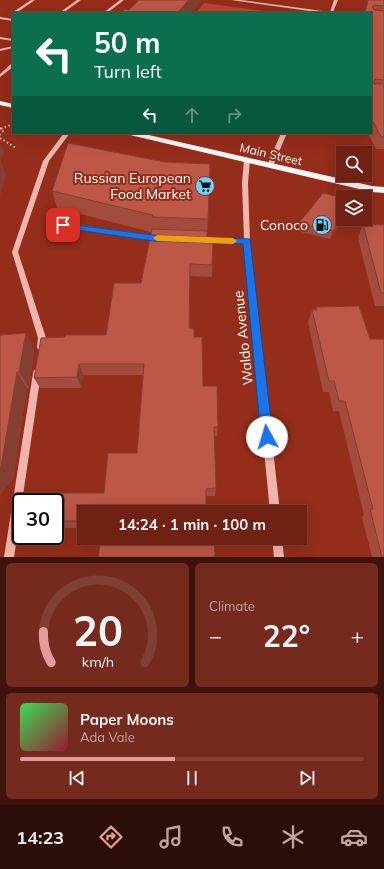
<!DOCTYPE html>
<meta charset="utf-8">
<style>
:root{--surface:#6f2214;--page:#742a1d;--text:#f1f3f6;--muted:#c0a4a0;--line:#813f34;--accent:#e69b98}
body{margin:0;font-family:Mulish,sans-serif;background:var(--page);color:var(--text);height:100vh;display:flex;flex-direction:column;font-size:15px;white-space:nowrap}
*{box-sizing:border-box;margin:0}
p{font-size:13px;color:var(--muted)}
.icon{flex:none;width:22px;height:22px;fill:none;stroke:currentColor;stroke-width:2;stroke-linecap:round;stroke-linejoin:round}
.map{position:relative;height:557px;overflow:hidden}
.details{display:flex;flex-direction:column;gap:6px;padding:6px;background:#3d130b;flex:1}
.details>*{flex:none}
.top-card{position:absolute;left:12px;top:12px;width:360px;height:122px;border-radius:0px;box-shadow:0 4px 16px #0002,0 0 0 1px var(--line);background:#0b6e4f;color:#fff;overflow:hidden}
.buttons{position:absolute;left:336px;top:146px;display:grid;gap:8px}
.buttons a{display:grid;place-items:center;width:36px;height:36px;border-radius:0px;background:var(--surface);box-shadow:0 4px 16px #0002,0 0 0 1px var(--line);font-size:20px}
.speed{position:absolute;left:12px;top:493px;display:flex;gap:8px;font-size:20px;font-weight:700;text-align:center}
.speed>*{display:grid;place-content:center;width:52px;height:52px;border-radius:50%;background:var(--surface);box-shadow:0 4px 16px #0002,0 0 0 1px var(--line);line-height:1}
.speed .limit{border:2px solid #111;border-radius:6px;background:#fff;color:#111}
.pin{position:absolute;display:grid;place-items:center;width:34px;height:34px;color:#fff;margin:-17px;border-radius:8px;box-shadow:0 2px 6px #0006}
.me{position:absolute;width:44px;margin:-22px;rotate:354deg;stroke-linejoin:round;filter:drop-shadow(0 0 3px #0008)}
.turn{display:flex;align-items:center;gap:14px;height:84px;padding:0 16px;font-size:18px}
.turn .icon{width:52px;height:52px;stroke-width:2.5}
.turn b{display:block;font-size:28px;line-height:34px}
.lanes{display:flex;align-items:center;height:38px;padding:0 16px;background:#0003;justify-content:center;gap:20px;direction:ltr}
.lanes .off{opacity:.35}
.big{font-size:30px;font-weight:700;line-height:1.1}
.details .widget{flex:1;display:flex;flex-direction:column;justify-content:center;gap:6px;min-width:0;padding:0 14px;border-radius:6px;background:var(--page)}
.details .dial{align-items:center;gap:0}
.dial svg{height:104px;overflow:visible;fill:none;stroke:var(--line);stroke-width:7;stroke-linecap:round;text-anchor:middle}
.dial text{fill:var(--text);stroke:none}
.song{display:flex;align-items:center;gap:12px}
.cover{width:48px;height:48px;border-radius:6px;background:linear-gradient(135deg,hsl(130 70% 55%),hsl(350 70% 35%))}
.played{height:4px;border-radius:2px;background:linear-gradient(90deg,var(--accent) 45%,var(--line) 45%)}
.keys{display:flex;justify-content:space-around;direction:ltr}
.heat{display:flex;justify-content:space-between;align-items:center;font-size:22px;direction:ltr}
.details .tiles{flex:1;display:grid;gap:6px;grid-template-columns:1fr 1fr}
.widget:last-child{grid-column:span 2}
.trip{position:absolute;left:77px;top:505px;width:230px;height:40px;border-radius:0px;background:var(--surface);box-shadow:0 4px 16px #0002,0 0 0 1px var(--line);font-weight:700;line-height:40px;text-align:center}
.dock{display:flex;height:64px;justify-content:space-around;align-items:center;background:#2c0e08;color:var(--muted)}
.dock .icon{width:28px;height:28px}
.dock .on{color:var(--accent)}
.dock b{font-size:18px;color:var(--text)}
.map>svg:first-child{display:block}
</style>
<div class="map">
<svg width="384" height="557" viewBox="0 0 384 557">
<rect width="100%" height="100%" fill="#942d1a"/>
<path fill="#b54635" d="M204 3 278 13H196Z"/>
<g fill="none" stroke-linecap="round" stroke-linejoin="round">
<path stroke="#f0b5ac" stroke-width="2" stroke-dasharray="1.5 2.5" stroke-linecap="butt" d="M0 128 3 131 0 135
M1 129 13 124
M0 138 16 148"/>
<path fill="#f0b5ac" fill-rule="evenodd" d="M31 0H35L16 13 13 14V12Z
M77 0H81L63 13H59Z
M120 0H124L107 13H103Z
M231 0H241L330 12 334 0H338L333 12 334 13H324Z
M0 17 13 19V21L0 19Z
M0 37 13 39V41L0 39Z
M13 46V48L0 51V49Z
M11 64H13V67L0 77V74Z
M64 133H70L49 161 18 252 46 338 44 349 41 350 38 349 37 347 38 338 12 252 43 161Z
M281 133H287L273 166 272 167H268L267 166Z
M247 158 250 160 248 183 250 241 280 512H270L244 243 199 242 196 240 199 238 244 239 242 183 244 160Z
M61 223H63L159 236 162 238 159 240 63 227H61L60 225Z
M37 369 40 370 41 373 22 502H21V511L14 557H4L33 373 34 370Z
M272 538H282L284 557H274Z"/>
<path fill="#fff7f5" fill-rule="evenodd" d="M0 101 13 104V108L0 105Z
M126 133H140L372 186 384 187V193L372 192 130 135Z"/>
</g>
<path fill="#a34c3d" d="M368 0H384V149H376L368 133H371V13H365Z
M165 162 210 164 207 240H213L212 277 190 276V328L194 337 203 386 218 427 217 436H214L216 488 215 496H206L84 512V528H55V502L104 493 137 453 143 375H83L81 388H40L34 378 106 335 141 283 151 232 57 208 52 191Z
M344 219 330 239 297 231 299 223Z
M363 224 384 225V306H375L358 238Z
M359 306 384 557H372L362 517 364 515 339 411H333L329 392H323L308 322 312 310H315L316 307Z
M26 333 34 351 29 388H27L13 479 0 494V335Z"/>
<path fill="#843e32" d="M189 0H202L191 13H177Z
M0 141 4 152 1 161 6 174 0 196Z
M343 216V219H344L330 239 333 231Z
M26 333 34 351 29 388 19 372Z
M79 364 83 375 81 388 77 377Z
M17 372 27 388 13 479 0 494V468Z"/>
<path fill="#bd5847" stroke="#843e32" d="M139 0H189L177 13H121L125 9 129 10Z
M368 0H384V6L374 5 372 6 374 10 384 11V80L375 79 373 83 375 84H384V137H381L371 118V13H365Z
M68 143 165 162 210 164 208 219 153 217V215L52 191Z
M323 193 343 198V216L333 231 299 223Z
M363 224 384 225V293H381Z
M152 229 207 231V240H213L212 265 190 264 189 328H194V337H202L203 386H217L218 427H214L216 488 206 489V512H84V521H55V502H35L37 493H104L108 453H137L144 364H79L77 377 34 378 41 338 65 337V335H106L114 283H141Z
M359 306 370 339H384V557H382L370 509H373L345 401H339L334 381H329L312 310H317L316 307Z
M26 333 19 372H17L1 467 0 468V335Z
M101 538H214L215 557H98Z"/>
<path fill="#1a73e8" stroke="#114b97" d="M60 223 153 235 250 239 273 437 271 441 267 442 263 441 261 437 243 244 153 241 63 228 60 227 59 225Z"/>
<path fill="#f59e0b" d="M157 235 233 238 237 241 233 244 157 241 153 238Z"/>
<defs>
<g id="supermarket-disc" transform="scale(1)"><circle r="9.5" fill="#6bd3ff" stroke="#942d1a"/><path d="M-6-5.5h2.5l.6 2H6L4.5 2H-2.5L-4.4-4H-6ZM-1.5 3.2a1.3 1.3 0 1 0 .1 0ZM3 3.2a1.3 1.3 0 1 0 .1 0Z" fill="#111"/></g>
<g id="fuel-disc" transform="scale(1)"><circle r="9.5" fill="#6bd3ff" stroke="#942d1a"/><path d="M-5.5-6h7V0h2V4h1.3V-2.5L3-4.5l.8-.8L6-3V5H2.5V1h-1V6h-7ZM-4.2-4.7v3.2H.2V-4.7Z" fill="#111"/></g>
</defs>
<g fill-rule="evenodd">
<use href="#supermarket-disc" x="205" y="186"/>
<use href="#fuel-disc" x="322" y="225"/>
</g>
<g text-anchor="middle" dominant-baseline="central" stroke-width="4" stroke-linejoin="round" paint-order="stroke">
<g font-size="12" fill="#fff" stroke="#942d1a">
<text transform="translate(271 154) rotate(13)">Main Street</text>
</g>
<g font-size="14" fill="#fff" stroke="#942d1a" text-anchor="end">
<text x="191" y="178">Russian European<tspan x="191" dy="16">Food Market</tspan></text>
<text x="308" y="225">Conoco</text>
</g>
<g font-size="14" fill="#fff" stroke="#942d1a">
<text transform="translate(243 338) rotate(-96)">Waldo Avenue</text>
</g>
</g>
</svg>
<div class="buttons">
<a><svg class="icon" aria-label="search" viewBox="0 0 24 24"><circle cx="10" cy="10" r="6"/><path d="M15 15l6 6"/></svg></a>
<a><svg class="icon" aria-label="layers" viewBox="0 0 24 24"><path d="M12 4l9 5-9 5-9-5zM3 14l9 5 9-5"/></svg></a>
</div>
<div class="speed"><div class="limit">30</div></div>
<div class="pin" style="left:63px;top:225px;background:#d93025"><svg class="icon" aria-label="arrive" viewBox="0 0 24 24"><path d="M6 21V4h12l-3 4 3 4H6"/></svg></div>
<svg class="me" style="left:267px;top:437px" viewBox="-20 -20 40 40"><circle r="19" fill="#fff"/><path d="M0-13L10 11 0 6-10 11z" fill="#1a73e8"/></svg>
<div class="trip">14:24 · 1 min · 100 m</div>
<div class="top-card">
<div class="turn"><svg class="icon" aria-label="left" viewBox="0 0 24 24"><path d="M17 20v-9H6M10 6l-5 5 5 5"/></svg><div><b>50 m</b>Turn left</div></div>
<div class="lanes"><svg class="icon" aria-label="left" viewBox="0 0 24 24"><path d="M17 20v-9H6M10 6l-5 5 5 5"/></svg><svg class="icon off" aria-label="ahead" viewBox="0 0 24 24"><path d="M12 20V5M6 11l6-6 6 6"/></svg><svg class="icon off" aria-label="right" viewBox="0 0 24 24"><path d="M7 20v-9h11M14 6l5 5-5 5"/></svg></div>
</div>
</div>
<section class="details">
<div class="tiles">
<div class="widget dial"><svg viewBox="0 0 100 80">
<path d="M14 69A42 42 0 1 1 86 69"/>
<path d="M14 69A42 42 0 0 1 8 45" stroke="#e69b98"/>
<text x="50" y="56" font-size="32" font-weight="700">20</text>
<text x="50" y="72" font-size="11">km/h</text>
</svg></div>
<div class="widget"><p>Climate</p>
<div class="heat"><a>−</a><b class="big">22°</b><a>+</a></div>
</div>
<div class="widget">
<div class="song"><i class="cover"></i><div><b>Paper Moons</b><p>Ada Vale</p></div></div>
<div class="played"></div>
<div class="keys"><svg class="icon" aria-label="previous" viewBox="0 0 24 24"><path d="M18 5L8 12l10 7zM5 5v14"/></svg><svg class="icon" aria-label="pause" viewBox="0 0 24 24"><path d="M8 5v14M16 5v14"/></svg><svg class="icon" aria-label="next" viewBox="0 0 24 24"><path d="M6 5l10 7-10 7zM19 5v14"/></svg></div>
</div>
</div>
</section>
<nav class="dock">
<b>14:23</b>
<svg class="icon on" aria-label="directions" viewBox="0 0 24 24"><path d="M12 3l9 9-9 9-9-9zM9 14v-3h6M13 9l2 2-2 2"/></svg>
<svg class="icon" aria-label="music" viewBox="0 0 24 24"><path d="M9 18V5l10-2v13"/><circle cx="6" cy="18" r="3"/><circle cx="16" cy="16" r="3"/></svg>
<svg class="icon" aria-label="phone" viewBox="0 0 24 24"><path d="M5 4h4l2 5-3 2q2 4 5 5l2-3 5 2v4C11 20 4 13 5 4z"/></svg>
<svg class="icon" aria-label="climate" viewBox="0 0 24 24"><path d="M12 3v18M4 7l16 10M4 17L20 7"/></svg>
<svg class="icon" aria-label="car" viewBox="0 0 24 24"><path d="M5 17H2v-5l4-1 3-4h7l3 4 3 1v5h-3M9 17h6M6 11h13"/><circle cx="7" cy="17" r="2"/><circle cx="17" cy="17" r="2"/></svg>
</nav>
